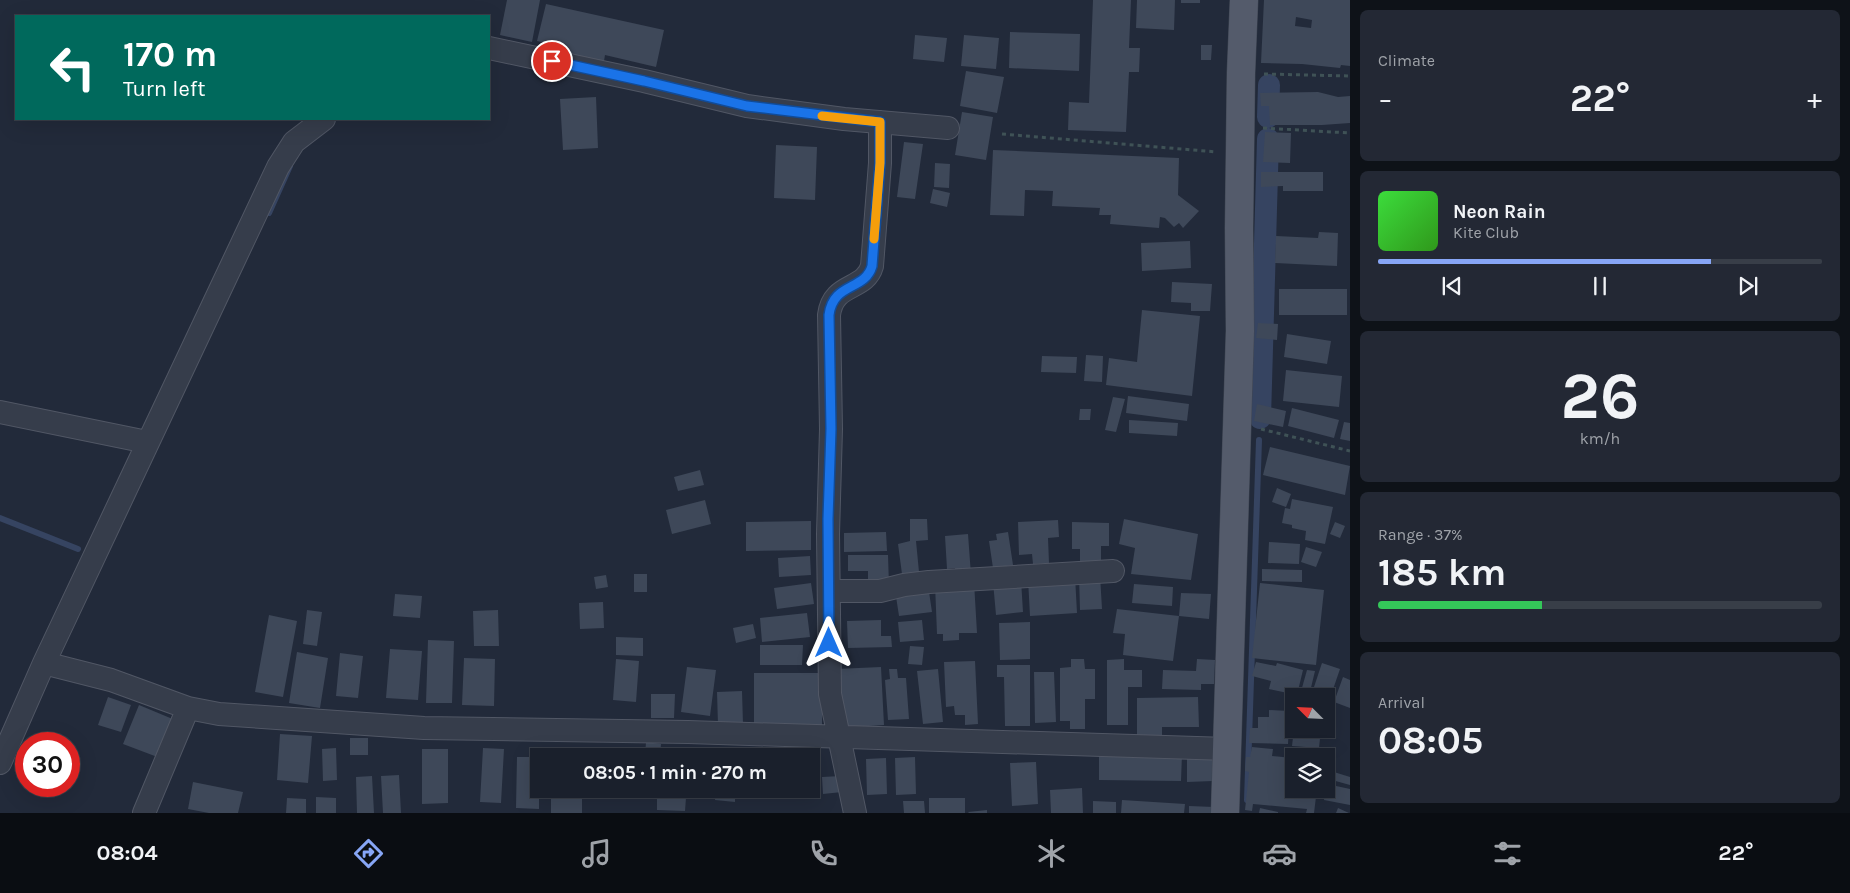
<!DOCTYPE html>
<meta charset="utf-8">
<style>
:root{--surface:#1a202c;--page:#232834;--text:#f1f3f6;--muted:#9fa3a9;--line:#383e48;--accent:#87a6f6}
body{margin:0;font-family:Karla,sans-serif;background:var(--page);color:var(--text);height:100vh;display:flex;flex-direction:column;font-size:19px;white-space:nowrap}
*{box-sizing:border-box;margin:0}
p{font-size:16px;color:var(--muted)}
.icon{flex:none;width:28px;height:28px;fill:none;stroke:currentColor;stroke-width:2;stroke-linecap:round;stroke-linejoin:round}
.map{position:relative;flex:1;overflow:hidden}
.details{display:flex;flex-direction:column;gap:10px;padding:10px;background:#0e1218;width:500px}
.details>*{flex:none}
.guide{position:absolute;left:15px;top:15px;width:475px;height:105px;border-radius:0px;box-shadow:0 5px 20px #0002,0 0 0 1px var(--line);background:#00695c;color:#fff;overflow:hidden}
.needle{width:32px;rotate:294deg}
.tools{position:absolute;left:1285px;top:688px;display:grid;gap:10px}
.tools a{display:grid;place-items:center;width:50px;height:50px;border-radius:0px;background:var(--surface);box-shadow:0 5px 20px #0002,0 0 0 1px var(--line);font-size:25px}
.speed{position:absolute;left:15px;top:732px;display:flex;gap:10px;font-size:25px;font-weight:700;text-align:center}
.speed>*{display:grid;place-content:center;width:65px;height:65px;border-radius:50%;background:var(--surface);box-shadow:0 5px 20px #0002,0 0 0 1px var(--line);line-height:1}
.speed .limit{border:8px solid #d22;background:#fff;color:#111}
.pin{position:absolute;display:grid;place-items:center;width:42px;height:42px;color:#fff;margin:-21px;border:2px solid #fff;border-radius:50%;box-shadow:0 1px 5px #0007}
.me{position:absolute;width:55px;margin:-28px;rotate:0deg;stroke-linejoin:round;filter:drop-shadow(0 0 4px #0008)}
.turn{display:flex;align-items:center;gap:18px;height:105px;padding:0 25px;font-size:22px}
.turn .icon{width:65px;height:65px;stroke-width:2.5}
.turn b{display:block;font-size:35px;line-height:42px}
.big{font-size:38px;font-weight:700;line-height:1.1}
.details .widget{flex:1;display:flex;flex-direction:column;justify-content:center;gap:8px;min-width:0;padding:0 18px;border-radius:8px;background:var(--page)}
.details .dial{align-items:center;gap:0}
.dial b{font-size:65px;line-height:1}
.song{display:flex;align-items:center;gap:15px}
.cover{width:60px;height:60px;border-radius:8px;background:linear-gradient(135deg,hsl(120 70% 55%),hsl(110 70% 35%))}
.played{height:5px;border-radius:2px;background:linear-gradient(90deg,var(--accent) 75%,var(--line) 75%)}
.keys{display:flex;justify-content:space-around;direction:ltr}
.heat{display:flex;justify-content:space-between;align-items:center;font-size:28px;direction:ltr}
.charge{height:8px;border-radius:4px;background:linear-gradient(90deg,#34c759 37%,var(--line) 0)}
.trip{position:absolute;left:530px;top:748px;width:290px;height:50px;border-radius:0px;background:var(--surface);box-shadow:0 5px 20px #0002,0 0 0 1px var(--line);font-weight:700;line-height:50px;text-align:center}
.tabs{display:flex;height:80px;justify-content:space-around;align-items:center;background:#0a0d12;color:var(--muted)}
.tabs .icon{width:35px;height:35px}
.tabs .on{color:var(--accent)}
.tabs b{font-size:22px;color:var(--text)}
main{display:flex;flex:1;min-height:0}
.map>svg:first-child{display:block}
</style>
<main>
<div class="map">
<svg width="1350" height="813" viewBox="0 0 1350 813">
<rect width="100%" height="100%" fill="#222a3a"/>
<g fill="none" stroke-linecap="round" stroke-linejoin="round">
<path stroke="#364461" stroke-width="6" d="M269 213 290 166
M0 518 78 549
M1247 800 1259 440"/>
<path stroke="#364461" stroke-width="22" d="M1268 117 1269 85
M1260 418 1268 139"/>
</g>
<path fill="#3e4859" fill-rule="evenodd" d="M507 0H540L532 42 500 35Z
M1093 0H1131L1129 48H1140L1139 72H1129L1126 132 1068 130 1069 102 1089 103Z
M1137 0H1175L1174 30 1136 28Z
M1181 0H1200V3H1181Z
M1264 0H1350V66L1341 65 1340 68 1302 64 1261 63ZM1296 17 1312 20 1311 28 1295 26Z
M546 4 664 30 656 67 605 55 603 67 566 59 568 48 537 41Z
M1010 32 1080 34 1079 71 1009 68Z
M915 35 947 38 944 62 913 59Z
M964 35 999 38 996 69 961 66Z
M1201 45H1212L1211 60H1201Z
M966 71 1004 77 997 113 960 106Z
M1318 92 1338 97 1350 96V123L1322 125H1270L1269 106H1261L1260 93Z
M596 97 598 148 563 150 560 99Z
M962 112 993 117 986 160 955 155Z
M1265 132 1291 133 1290 163 1263 162Z
M904 142 923 144 915 199 897 197Z
M776 145 817 147 815 200 774 198Z
M993 150 1179 158 1178 195 1199 211 1183 228 1179 223 1174 227 1165 218 1160 217 1159 228 1110 224 1111 215H1099L1100 208 1052 206 1053 191 1025 190 1024 216 990 215Z
M935 163 950 164 949 188 934 187Z
M1261 172H1323V191H1283V186L1261 187Z
M933 189 950 193 947 207 930 203Z
M1319 232 1338 233 1337 266 1275 263 1276 236 1318 238Z
M1190 241 1191 268 1142 271 1141 243Z
M1172 282 1212 284 1210 311H1191V303L1171 302Z
M1279 289H1347V315H1279Z
M1142 310 1200 316 1192 396 1106 385 1109 358 1137 362Z
M1258 323 1278 324 1277 340 1256 338Z
M1287 334 1331 341 1327 364 1284 357Z
M1086 355 1103 356 1102 382 1084 381Z
M1042 356 1077 357 1076 373 1041 372Z
M1286 370 1342 376 1339 407 1283 401Z
M1128 396 1189 404 1187 421 1126 413Z
M1113 397 1125 399 1116 432 1105 430Z
M1257 404 1286 411 1283 427 1254 421Z
M1292 408 1339 420 1334 438 1288 426Z
M1080 409H1091L1090 420H1079Z
M1129 420 1178 423 1177 436 1129 433Z
M1344 422 1350 423V441L1340 439Z
M1270 447 1350 466 1345 495 1263 475Z
M700 470 704 485 678 491 674 477Z
M1277 488 1291 494 1286 507 1272 502Z
M1292 499 1333 507 1325 544 1305 540 1306 531 1292 528V525L1282 523 1285 508 1290 509Z
M705 500 711 524 672 534 666 510Z
M910 519H927L928 540 916 541 919 572 902 574 898 544 910 541Z
M1124 519 1198 534 1191 580 1131 574 1135 548 1119 544Z
M1058 520 1059 537 1048 538 1049 563 1033 564 1032 554 1019 555 1018 522Z
M811 521V550L746 551V522Z
M1072 522 1109 523V546H1101V566H1080V549H1072Z
M1335 522 1345 526 1340 538 1330 534Z
M886 532 887 551 844 552V533Z
M1008 532 1013 565 993 568 989 541 997 540 996 534Z
M968 534 971 575 956 576 955 568 947 569 945 536Z
M1269 542 1300 544 1299 564 1268 563Z
M1306 547 1322 552 1316 567 1301 562Z
M848 555H888L889 586H868V571H848Z
M810 556 811 575 779 577 778 558Z
M1262 569 1302 570V582L1262 581Z
M634 574H647V592H634Z
M606 575 608 587 596 589 594 577Z
M1100 575 1102 609 1080 610 1079 576Z
M1075 576 1077 613 1030 616 1028 579Z
M1021 580 1023 612 996 615 993 582Z
M974 582 977 633H959V640L943 641V634H937L935 584Z
M811 583 814 604 777 609 774 588Z
M1260 583 1324 590 1316 665 1252 658Z
M1134 584 1173 587 1172 606 1132 603Z
M928 585 932 612 899 616 895 590Z
M1181 593 1211 594 1209 619 1179 616Z
M395 594 422 596 420 618 393 616Z
M603 602 604 628 580 629 579 603Z
M1117 609 1179 616 1173 661 1123 655 1125 634 1113 633Z
M307 610 322 612 317 646 303 644Z
M498 610 499 646H474L473 611Z
M807 613 810 637 762 642 760 618Z
M269 615 297 621 283 697 255 692Z
M881 620V636H891L892 647 848 648 847 621Z
M922 620 924 640 900 642 898 622Z
M1030 622V659L1000 660 999 623Z
M753 624 756 638 736 643 733 628Z
M616 637 643 638V656L616 655Z
M428 640 454 641 452 703H426Z
M760 645H803L802 665H760Z
M910 646 924 647 922 665 908 664Z
M390 649 422 651 418 700 386 698Z
M297 652 328 658 320 708 289 703Z
M340 653 363 656 358 698 336 696Z
M464 658 495 659 494 706 462 705Z
M616 659 639 661 636 702 613 700Z
M1071 659H1084L1085 669H1095V699H1085V729H1070V721H1060V668L1071 667Z
M1124 659V670H1142V687H1128V725H1107V660Z
M1197 659 1215 660 1214 684H1201V690L1162 689 1163 670 1196 671Z
M975 661 978 724 965 725V715H955L954 706 946 707 944 662Z
M1256 662 1276 666 1277 663 1303 670 1297 695 1269 689 1271 681 1252 676Z
M1322 663 1340 669 1328 704 1326 703V696H1311Z
M997 665H1030V726H1005L1004 677H997Z
M687 667 716 670 710 716 681 712Z
M881 667 884 725 839 728 836 669Z
M889 669H897L898 678H906L909 719 888 720 885 680 890 679Z
M938 669 943 722 923 724 917 671Z
M1307 670 1315 671 1309 696H1304L1300 695Z
M1034 672H1054L1056 722 1035 723Z
M754 673H822V726H754Z
M1343 677 1350 680V708L1334 702Z
M742 691 743 724 718 725 717 692Z
M651 694H675L674 718H651Z
M108 697 131 705 121 732 98 725Z
M1198 697 1199 727H1162V735L1137 736V698Z
M139 705 175 720 160 758 123 744Z
M1269 710 1290 711 1288 744 1249 743 1250 728H1258V717H1269Z
M1294 729H1321L1319 748 1292 746Z
M280 734 312 736 308 783 277 780Z
M350 738H368V755H350Z
M646 742 661 744 660 756H645Z
M663 747 689 748V756H662Z
M1252 747 1273 749 1272 756 1294 758V789H1317L1314 813H1306L1307 809 1253 804 1252 811 1245 810 1249 772 1245 771 1246 757H1250Z
M336 748 337 780 323 781 322 749Z
M483 748 504 749 501 803 480 802Z
M422 749H448V803L422 804Z
M722 751H739V756H722Z
M744 751H762L761 756H744Z
M765 751H783V756H765Z
M1099 753 1182 754 1181 781 1099 780Z
M1213 756V781L1187 782V757Z
M517 757H539V809L516 808Z
M915 757 916 794 896 795 895 758Z
M886 758 887 794 867 795 866 759Z
M1036 762 1038 804 1012 806 1010 763Z
M1334 772 1350 777V785L1332 780Z
M811 774H819L820 793H810Z
M399 775 401 813H383L381 776Z
M372 776 374 813H357L356 777Z
M841 776 842 792 823 794 822 777Z
M193 782 243 792 238 813H209L188 809Z
M1327 784 1350 789V805L1324 800Z
M1082 788 1083 813H1051L1050 790Z
M551 789H582V813H551Z
M660 789H687L686 794 660 792Z
M716 789H735V802L715 800Z
M765 789H783V796L765 795Z
M791 789H807V792L791 793Z
M316 797 336 798V813H316Z
M287 798 306 799V813H286Z
M657 798H686L685 811 657 810Z
M929 798H965V813H929Z
M1122 800 1185 804 1184 813H1121Z
M903 801H924L925 813H904Z
M1093 801 1116 802V813H1093Z
M1189 806 1214 807V813H1189Z
M1260 808 1278 812V813H1259Z
M1338 808 1349 813H1336Z
M987 810V813H969L968 812Z"/>
<g fill="none" stroke-linecap="round" stroke-linejoin="round">
<g stroke="#515765" stroke-width="24">
<path id="street" d="M489 48 644 81 747 106 844 119 948 128
M324 119 294 142 278 167 44 663 111 680 188 708 219 714 424 728 688 732 1228 749
M0 412 147 442
M829 591H880L904 585 929 582 1113 571
M0 763 44 663
M144 813 188 708
M855 813 830 694 828 534 831 429 829 315C833 282 865 291 872 266L880 163V122"/>
</g>
<g stroke="#3f4653" stroke-width="29">
<path id="primary" d="M1225 813 1240 331 1239 228 1241 73 1244 0"/>
</g>
<path stroke="#3f5256" stroke-width="3" stroke-dasharray="4 4" stroke-linecap="butt" d="M1264 74 1350 76
M1263 128 1350 133
M1002 134 1217 152
M1261 429 1350 451"/>
<use href="#street" stroke="#363d4b" stroke-width="22"/>
<use href="#primary" stroke="#545b6b" stroke-width="28"/>
</g>
<g fill="none" stroke-linecap="round" stroke-linejoin="round">
<g stroke="#114b97" stroke-width="12">
<path id="route" d="M552 61 644 81 747 106 880 122V163L872 266C865 291 833 282 829 315L831 429 828 519 829 643"/>
</g>
<use href="#route" stroke="#1a73e8" stroke-width="9"/>
<path stroke="#f59e0b" stroke-width="9" d="M822 116 880 122V163L874 239"/>
</g>
</svg>
<div class="tools">
<a><svg class="needle" viewBox="-14 -14 28 28"><path d="M0-13l5 13h-10z" fill="#e53935"/><path d="M0 13l5-13h-10z" fill="#9fa3a9"/></svg></a>
<a><svg class="icon" aria-label="layers" viewBox="0 0 24 24"><path d="M12 4l9 5-9 5-9-5zM3 14l9 5 9-5"/></svg></a>
</div>
<div class="speed"><div class="limit">30</div></div>
<div class="pin" style="left:552px;top:61px;background:#d93025"><svg class="icon" aria-label="arrive" viewBox="0 0 24 24"><path d="M6 21V4h12l-3 4 3 4H6"/></svg></div>
<svg class="me" style="left:829px;top:643px" viewBox="-20 -20 40 40"><path d="M0-17L14 15 0 8-14 15z" fill="#1a73e8" stroke="#fff" stroke-width="4"/></svg>
<div class="trip">08:05 · 1 min · 270 m</div>
<div class="guide">
<div class="turn"><svg class="icon" aria-label="left" viewBox="0 0 24 24"><path d="M17 20v-9H6M10 6l-5 5 5 5"/></svg><div><b>170 m</b>Turn left</div></div>
</div>
</div>
<section class="details">
<div class="widget"><p>Climate</p>
<div class="heat"><a>−</a><b class="big">22°</b><a>+</a></div>
</div>
<div class="widget">
<div class="song"><i class="cover"></i><div><b>Neon Rain</b><p>Kite Club</p></div></div>
<div class="played"></div>
<div class="keys"><svg class="icon" aria-label="previous" viewBox="0 0 24 24"><path d="M18 5L8 12l10 7zM5 5v14"/></svg><svg class="icon" aria-label="pause" viewBox="0 0 24 24"><path d="M8 5v14M16 5v14"/></svg><svg class="icon" aria-label="next" viewBox="0 0 24 24"><path d="M6 5l10 7-10 7zM19 5v14"/></svg></div>
</div>
<div class="widget dial"><b>26</b><p>km/h</p></div>
<div class="widget"><p>Range · 37%</p><b class="big">185 km</b><div class="charge"></div></div>
<div class="widget"><p>Arrival</p><b class="big">08:05</b></div>
</section>
</main>
<nav class="tabs">
<b>08:04</b>
<svg class="icon on" aria-label="directions" viewBox="0 0 24 24"><path d="M12 3l9 9-9 9-9-9zM9 14v-3h6M13 9l2 2-2 2"/></svg>
<svg class="icon" aria-label="music" viewBox="0 0 24 24"><path d="M9 18V5l10-2v13"/><circle cx="6" cy="18" r="3"/><circle cx="16" cy="16" r="3"/></svg>
<svg class="icon" aria-label="phone" viewBox="0 0 24 24"><path d="M5 4h4l2 5-3 2q2 4 5 5l2-3 5 2v4C11 20 4 13 5 4z"/></svg>
<svg class="icon" aria-label="climate" viewBox="0 0 24 24"><path d="M12 3v18M4 7l16 10M4 17L20 7"/></svg>
<svg class="icon" aria-label="car" viewBox="0 0 24 24"><path d="M5 17H2v-5l4-1 3-4h7l3 4 3 1v5h-3M9 17h6M6 11h13"/><circle cx="7" cy="17" r="2"/><circle cx="17" cy="17" r="2"/></svg>
<svg class="icon" aria-label="filters" viewBox="0 0 24 24"><path d="M4 7h16M4 17h16"/><circle cx="9" cy="7" r="2"/><circle cx="15" cy="17" r="2"/></svg>
<b>22°</b>
</nav>
